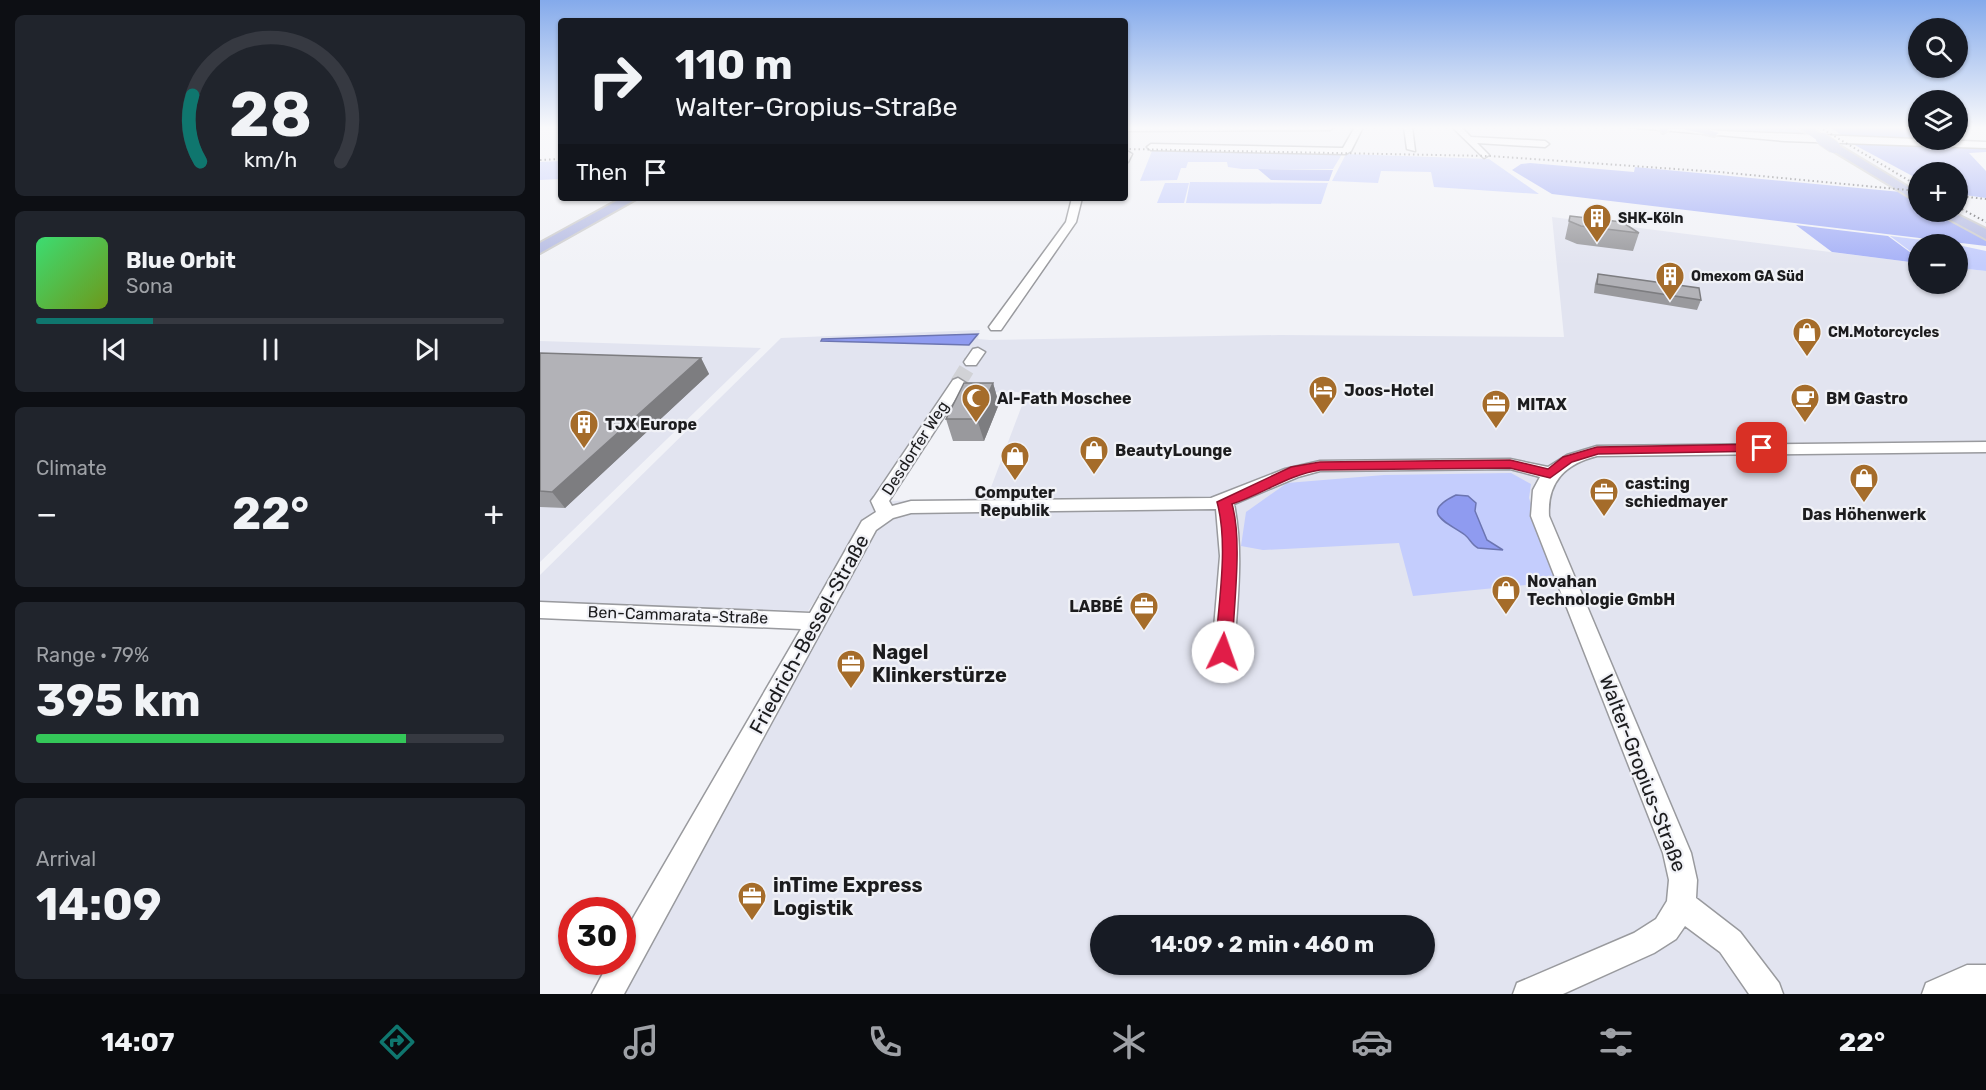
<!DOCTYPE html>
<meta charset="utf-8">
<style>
:root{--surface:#171b24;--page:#20242c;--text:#f1f3f6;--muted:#9ea1a6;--line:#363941;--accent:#0f766e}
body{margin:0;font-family:Rubik,sans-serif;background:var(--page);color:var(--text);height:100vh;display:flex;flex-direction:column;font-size:22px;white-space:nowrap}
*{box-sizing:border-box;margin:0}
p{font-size:20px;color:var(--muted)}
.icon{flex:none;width:33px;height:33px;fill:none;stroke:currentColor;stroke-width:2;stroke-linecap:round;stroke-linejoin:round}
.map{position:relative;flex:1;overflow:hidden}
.details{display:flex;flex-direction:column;gap:15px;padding:15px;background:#0d0f14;width:540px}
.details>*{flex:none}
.hud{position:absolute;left:18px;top:18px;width:570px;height:183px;border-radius:6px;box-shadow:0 2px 4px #0004;background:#171b24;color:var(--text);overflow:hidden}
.controls{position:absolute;left:1368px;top:18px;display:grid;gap:12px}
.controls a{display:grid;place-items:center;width:60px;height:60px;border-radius:50%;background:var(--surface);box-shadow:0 2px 4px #0004;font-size:30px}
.speed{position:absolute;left:18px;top:897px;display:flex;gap:12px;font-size:30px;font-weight:700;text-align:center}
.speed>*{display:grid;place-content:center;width:78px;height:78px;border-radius:50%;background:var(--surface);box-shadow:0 2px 4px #0004;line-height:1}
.speed .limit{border:9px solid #d22;background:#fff;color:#111}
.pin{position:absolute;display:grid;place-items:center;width:51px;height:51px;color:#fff;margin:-26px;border-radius:12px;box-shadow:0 3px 9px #0006}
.me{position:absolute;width:66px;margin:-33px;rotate:3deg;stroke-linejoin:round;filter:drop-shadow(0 0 4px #0008)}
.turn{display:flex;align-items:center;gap:21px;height:126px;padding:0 18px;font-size:27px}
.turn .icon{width:78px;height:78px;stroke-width:2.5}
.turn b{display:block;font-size:42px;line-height:51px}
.then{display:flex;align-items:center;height:57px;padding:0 18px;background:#0003;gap:12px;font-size:22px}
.big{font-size:45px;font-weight:700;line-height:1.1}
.details .tile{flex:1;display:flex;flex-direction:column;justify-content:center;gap:9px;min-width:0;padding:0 21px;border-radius:9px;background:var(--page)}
.details .dial{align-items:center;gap:0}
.dial svg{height:156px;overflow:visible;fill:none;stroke:var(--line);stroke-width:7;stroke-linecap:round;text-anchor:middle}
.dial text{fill:var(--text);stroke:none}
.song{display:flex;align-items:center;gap:18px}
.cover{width:72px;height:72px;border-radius:9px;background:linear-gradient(135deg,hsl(140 70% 55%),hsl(80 70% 35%))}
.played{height:6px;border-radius:3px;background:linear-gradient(90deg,var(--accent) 25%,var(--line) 25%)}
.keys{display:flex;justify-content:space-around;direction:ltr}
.heat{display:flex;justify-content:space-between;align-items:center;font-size:33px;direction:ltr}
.charge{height:9px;border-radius:4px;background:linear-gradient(90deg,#34c759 79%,var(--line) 0)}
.trip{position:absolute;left:550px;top:915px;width:345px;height:60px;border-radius:30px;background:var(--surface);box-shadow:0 2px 4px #0004;font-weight:700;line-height:60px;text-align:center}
.tab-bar{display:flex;height:96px;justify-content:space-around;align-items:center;background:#090b0e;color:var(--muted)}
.tab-bar .icon{width:42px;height:42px}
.tab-bar .current{color:var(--accent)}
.tab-bar b{font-size:27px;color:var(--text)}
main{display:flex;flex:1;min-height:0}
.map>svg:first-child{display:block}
</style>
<main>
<section class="details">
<div class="tile dial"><svg viewBox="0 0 100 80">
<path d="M14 69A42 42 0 1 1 86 69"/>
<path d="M14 69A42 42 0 0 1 10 35" stroke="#0f766e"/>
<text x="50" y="56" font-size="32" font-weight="700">28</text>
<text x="50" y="72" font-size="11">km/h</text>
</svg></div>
<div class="tile">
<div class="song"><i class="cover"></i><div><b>Blue Orbit</b><p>Sona</p></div></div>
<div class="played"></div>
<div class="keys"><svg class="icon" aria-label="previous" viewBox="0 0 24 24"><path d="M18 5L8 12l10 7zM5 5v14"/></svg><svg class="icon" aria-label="pause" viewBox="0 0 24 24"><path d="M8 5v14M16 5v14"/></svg><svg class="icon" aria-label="next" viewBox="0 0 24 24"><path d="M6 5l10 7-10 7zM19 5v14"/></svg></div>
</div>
<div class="tile"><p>Climate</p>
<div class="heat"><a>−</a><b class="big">22°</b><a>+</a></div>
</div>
<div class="tile"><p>Range · 79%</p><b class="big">395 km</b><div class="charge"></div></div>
<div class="tile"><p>Arrival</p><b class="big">14:09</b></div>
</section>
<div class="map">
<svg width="1446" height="994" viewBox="0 0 1446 994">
<rect width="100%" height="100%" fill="#f1f2f7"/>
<path fill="#e2e4f0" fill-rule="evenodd" d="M1012 217 1378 263V284H1418V268L1446 271V994H82L349 501 447 498 487 392 414 393 268 611 0 606V575L241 338 440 330 438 339 450 340 739 335 1024 337ZM561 926H885V964H561Z
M0 341 221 348 0 562Z"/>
<path fill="#c4cdfd" d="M1152 127H1253L1267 136Z
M612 151 802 154 793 169H702L688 167 687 162H648L646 168H641L637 180 600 181Z
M806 154 949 159 999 194 894 187 891 172 841 171 838 183 792 181Z
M21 161V179L0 180V162Z
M650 182 788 183 781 204 646 203Z
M625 183H649L644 203H617Z
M1350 236 1415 244H1378V257Z
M1418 245 1446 251V271L1418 268Z
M971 473 991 484 989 498 1017 582 873 596 859 543 723 550 701 546 706 512 747 483 844 475Z"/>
<path fill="#a6b1f7" d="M1290 127H1378V139H1307Z
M1311 143 1446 144V152L1429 153 1446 171V198L1418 194V172H1378V179Z
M990 163 1094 172 1095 167 1361 192 1378 201V212H1397L1446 239V246L1012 194 972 170 981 164Z
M718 169 793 170 789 181 731 180Z
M1256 225 1348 236 1378 258V263L1292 252Z"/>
<path fill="#8f9bf0" stroke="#6c75b1" stroke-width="1.5" d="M438 334 429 345 281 341 282 339Z
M916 495 928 496 936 503 935 511 947 540 963 550 938 548C932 545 930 539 925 535 907 522 878 513 916 495Z"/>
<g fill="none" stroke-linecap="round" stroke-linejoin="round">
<path stroke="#d1d2d6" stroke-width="16" stroke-dasharray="16 8" stroke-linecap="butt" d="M418 383 431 362"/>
<g stroke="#999a9e" stroke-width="3">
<path id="minor" d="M585 127H794L790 130 585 131Z
M815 127H823L811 151 806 154 611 150 607 147 611 144 803 148Z
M864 127H872L875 151 867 149Z
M912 127H921L931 137 1005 141 1009 144 1005 147 937 143 949 155 944 158Z
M1087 127 1446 142V148L1245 141Z
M587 151 592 154 588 162 585 163Z
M532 198H542L536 222 461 330H451L449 327 526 222Z
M438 348 445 352 436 365H426L424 362 433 349Z
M418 378 426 383 349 501 352 506 371 501 671 498 745 469 780 461 970 459 1008 467 1027 455 1057 446 1446 442V452L1057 456C1025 464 1007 482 1009 516L1151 853 1157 880 1156 898 1200 932 1239 983 1243 994H1209L1180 952 1145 926 1136 939 1114 953 1023 994H973L977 983 1094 933 1116 919 1127 901 1129 880 1123 853 991 516 993 490 1000 477 970 469 780 471 758 477 694 504C704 553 697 603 694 652L691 658 683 661 675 658 672 652 680 556 676 509 371 513 353 518 336 530 84 994H52L69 962H82V937L261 629 0 618V602L270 613 322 521 336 512 331 501 334 497 413 380Z
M1427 965H1446V994H1382L1386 983Z"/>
</g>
<g stroke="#cdcdce" stroke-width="4">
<path id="major" d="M1117 127H1127L1128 130 1123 133Z
M1134 127H1159L1179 133 1174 136Z
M1258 127H1271L1287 139 1278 141Z
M1290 145H1298L1378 193V202L1290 149Z
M82 198H98L0 253V243Z
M1396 212H1412L1446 229V239Z"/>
</g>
<use href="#minor" fill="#fff" fill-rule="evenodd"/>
<use href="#major" fill="#b6bce3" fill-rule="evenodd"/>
<path stroke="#656568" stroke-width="2" stroke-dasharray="1.5 3" stroke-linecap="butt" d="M1279 127 1378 186
M585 149 950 156 1179 172 1378 191
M0 160 21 159
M1418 196 1446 199
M1418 207 1446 222"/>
<g stroke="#cdcdce" stroke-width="14" stroke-linecap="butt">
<path id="major-bridge" d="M1282 139 1294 147"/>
</g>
<use href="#major-bridge" stroke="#b6bce3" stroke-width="12"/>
</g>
<path fill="#99999d" d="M1030 216 1099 233 1093 251 1037 244 1025 239Z
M1058 274 1161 300 1157 310 1054 293 1055 284Z
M0 353 161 358 169 374 25 508 0 507Z
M453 383 459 404 444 441H413L406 419Z"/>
<path fill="#7d7d80" d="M161 358 169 374 25 508 12 492Z
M453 383 459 404 444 441 437 419Z"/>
<path fill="#b2b2b7" stroke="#7d7d80" stroke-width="1.5" d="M1030 216 1082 222 1099 233 1041 226 1029 221Z
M1058 274 1159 288 1161 300 1057 284Z
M0 353 161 358 12 492 0 491Z
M424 383H453L437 419H406Z"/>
<linearGradient id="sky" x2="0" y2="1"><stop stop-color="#84aaeb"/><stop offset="0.48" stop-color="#f9f9fb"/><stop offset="1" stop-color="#f9f9fb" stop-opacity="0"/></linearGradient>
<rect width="1446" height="266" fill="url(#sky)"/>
<path fill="#e11d48" stroke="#92132f" stroke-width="1.5" d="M1222 444 1229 448 1227 451 1058 454 1032 462 1010 478 970 468 780 470C748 475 723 494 692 504 703 542 693 610 692 652L689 657H677L675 652C678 607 689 545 677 502L751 467 780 462 970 460 1008 469 1023 457 1057 447Z"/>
<defs>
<g id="building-pin" transform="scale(1.5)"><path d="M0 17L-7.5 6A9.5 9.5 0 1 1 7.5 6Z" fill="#a56c2a" stroke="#f1f2f7"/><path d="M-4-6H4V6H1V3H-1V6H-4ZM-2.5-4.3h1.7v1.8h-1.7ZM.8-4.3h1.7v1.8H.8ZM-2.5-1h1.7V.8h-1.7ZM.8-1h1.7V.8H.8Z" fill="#fff"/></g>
<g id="shop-pin" transform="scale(1.5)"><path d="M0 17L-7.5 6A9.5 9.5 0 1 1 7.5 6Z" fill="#a56c2a" stroke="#f1f2f7"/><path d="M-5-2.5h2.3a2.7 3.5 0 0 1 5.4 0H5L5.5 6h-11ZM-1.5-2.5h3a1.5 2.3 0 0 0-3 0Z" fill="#fff"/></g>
<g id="hotel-pin" transform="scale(1.5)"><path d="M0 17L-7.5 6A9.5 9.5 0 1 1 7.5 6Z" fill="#a56c2a" stroke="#f1f2f7"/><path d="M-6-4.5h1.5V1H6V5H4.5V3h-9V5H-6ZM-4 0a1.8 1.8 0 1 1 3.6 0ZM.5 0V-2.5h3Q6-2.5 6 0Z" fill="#fff"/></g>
<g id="mosque-pin" transform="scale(1.5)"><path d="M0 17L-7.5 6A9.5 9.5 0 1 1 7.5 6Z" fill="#a56c2a" stroke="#f1f2f7"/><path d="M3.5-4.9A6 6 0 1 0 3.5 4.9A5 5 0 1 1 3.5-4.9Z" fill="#fff"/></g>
<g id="cafe-pin" transform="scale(1.5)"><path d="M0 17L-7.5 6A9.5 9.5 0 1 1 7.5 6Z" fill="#a56c2a" stroke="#f1f2f7"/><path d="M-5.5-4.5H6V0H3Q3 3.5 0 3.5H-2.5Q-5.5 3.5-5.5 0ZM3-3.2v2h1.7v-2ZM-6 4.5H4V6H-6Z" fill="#fff"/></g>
<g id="office-pin" transform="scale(1.5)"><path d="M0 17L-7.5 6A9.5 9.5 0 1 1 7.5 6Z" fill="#a56c2a" stroke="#f1f2f7"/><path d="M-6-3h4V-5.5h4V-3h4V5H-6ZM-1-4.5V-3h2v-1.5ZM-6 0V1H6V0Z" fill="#fff"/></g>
</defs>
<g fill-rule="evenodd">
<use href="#building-pin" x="1057" y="218"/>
<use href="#building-pin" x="1130" y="276"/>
<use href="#shop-pin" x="1267" y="332"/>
<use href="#hotel-pin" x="783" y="390"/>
<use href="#mosque-pin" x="436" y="398"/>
<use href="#cafe-pin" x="1265" y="398"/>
<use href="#office-pin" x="956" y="404"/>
<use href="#building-pin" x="44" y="424"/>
<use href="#shop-pin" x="554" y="450"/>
<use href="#shop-pin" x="475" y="456"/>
<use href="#shop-pin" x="1324" y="478"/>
<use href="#office-pin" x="1064" y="492"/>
<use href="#shop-pin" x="966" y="590"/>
<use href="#office-pin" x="604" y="606"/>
<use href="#office-pin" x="311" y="664"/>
<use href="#office-pin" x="212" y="896"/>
</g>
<g text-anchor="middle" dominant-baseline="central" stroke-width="4.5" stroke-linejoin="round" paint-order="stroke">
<g font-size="14" font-weight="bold" fill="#1c1c1e" stroke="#f1f2f7" text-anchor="start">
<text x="1078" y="218">SHK-Köln</text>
<text x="1151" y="276">Omexom GA Süd</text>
<text x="1288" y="332">CM.Motorcycles</text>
</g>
<g font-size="16" font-weight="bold" fill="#1c1c1e" stroke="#f1f2f7" text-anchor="start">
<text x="804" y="390">Joos-Hotel</text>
<text x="457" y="398">Al-Fath Moschee</text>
<text x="1286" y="398">BM Gastro</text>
<text x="977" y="404">MITAX</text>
<text x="65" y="424">TJX Europe</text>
<text x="575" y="450">BeautyLounge</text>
<text x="1085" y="483">cast:ing<tspan x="1085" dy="18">schiedmayer</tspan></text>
<text x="475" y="492" text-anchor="middle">Computer<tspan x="475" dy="18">Republik</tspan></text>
<text x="1324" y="514" text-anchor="middle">Das Höhenwerk</text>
<text x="987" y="581">Novahan<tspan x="987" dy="18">Technologie GmbH</tspan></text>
<text x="583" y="606" text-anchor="end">LABBÉ</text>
</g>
<g font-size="16" fill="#1c1c1e" stroke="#f1f2f7">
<text transform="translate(375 448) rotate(-57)">Desdorfer Weg</text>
<text transform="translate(138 615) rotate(2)">Ben-Cammarata-Straße</text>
</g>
<g font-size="20" fill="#1c1c1e" stroke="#f1f2f7">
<text transform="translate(269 634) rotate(-61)">Friedrich-Bessel-Straße</text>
<text transform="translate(1103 773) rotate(69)">Walter-Gropius-Straße</text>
</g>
<g font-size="20" font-weight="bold" fill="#1c1c1e" stroke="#f1f2f7" text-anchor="start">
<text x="332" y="652">Nagel<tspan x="332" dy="23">Klinkerstürze</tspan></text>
<text x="233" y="885">inTime Express<tspan x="233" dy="23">Logistik</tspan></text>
</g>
</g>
</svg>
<div class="controls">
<a><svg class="icon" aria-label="search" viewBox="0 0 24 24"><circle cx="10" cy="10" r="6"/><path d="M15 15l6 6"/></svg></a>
<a><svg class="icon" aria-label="layers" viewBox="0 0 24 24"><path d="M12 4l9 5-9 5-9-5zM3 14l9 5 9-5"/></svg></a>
<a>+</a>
<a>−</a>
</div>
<div class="speed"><div class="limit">30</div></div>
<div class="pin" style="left:1222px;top:448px;background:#d93025"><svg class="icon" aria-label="arrive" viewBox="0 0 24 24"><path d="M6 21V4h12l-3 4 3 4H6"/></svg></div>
<svg class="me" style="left:683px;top:652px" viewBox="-20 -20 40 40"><circle r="19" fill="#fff"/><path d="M0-13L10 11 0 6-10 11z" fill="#e11d48"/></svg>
<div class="trip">14:09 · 2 min · 460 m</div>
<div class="hud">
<div class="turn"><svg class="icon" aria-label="right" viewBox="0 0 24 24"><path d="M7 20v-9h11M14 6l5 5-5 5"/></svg><div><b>110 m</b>Walter-Gropius-Straße</div></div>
<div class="then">Then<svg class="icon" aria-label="arrive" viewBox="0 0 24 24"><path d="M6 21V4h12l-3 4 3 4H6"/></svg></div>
</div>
</div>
</main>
<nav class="tab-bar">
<b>14:07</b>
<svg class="icon current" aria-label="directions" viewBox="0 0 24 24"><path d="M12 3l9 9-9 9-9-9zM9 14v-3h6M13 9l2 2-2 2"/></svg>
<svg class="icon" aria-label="music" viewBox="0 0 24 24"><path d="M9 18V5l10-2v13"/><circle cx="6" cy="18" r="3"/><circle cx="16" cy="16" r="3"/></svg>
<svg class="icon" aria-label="phone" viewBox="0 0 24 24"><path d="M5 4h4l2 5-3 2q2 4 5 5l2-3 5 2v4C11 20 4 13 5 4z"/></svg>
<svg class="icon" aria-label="climate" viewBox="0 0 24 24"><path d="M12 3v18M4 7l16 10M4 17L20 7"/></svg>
<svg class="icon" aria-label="car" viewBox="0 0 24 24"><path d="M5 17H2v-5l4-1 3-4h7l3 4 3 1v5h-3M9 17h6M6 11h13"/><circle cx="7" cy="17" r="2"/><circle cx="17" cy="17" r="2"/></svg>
<svg class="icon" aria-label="filters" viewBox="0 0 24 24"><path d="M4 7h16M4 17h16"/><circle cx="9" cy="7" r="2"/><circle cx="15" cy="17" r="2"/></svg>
<b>22°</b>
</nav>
